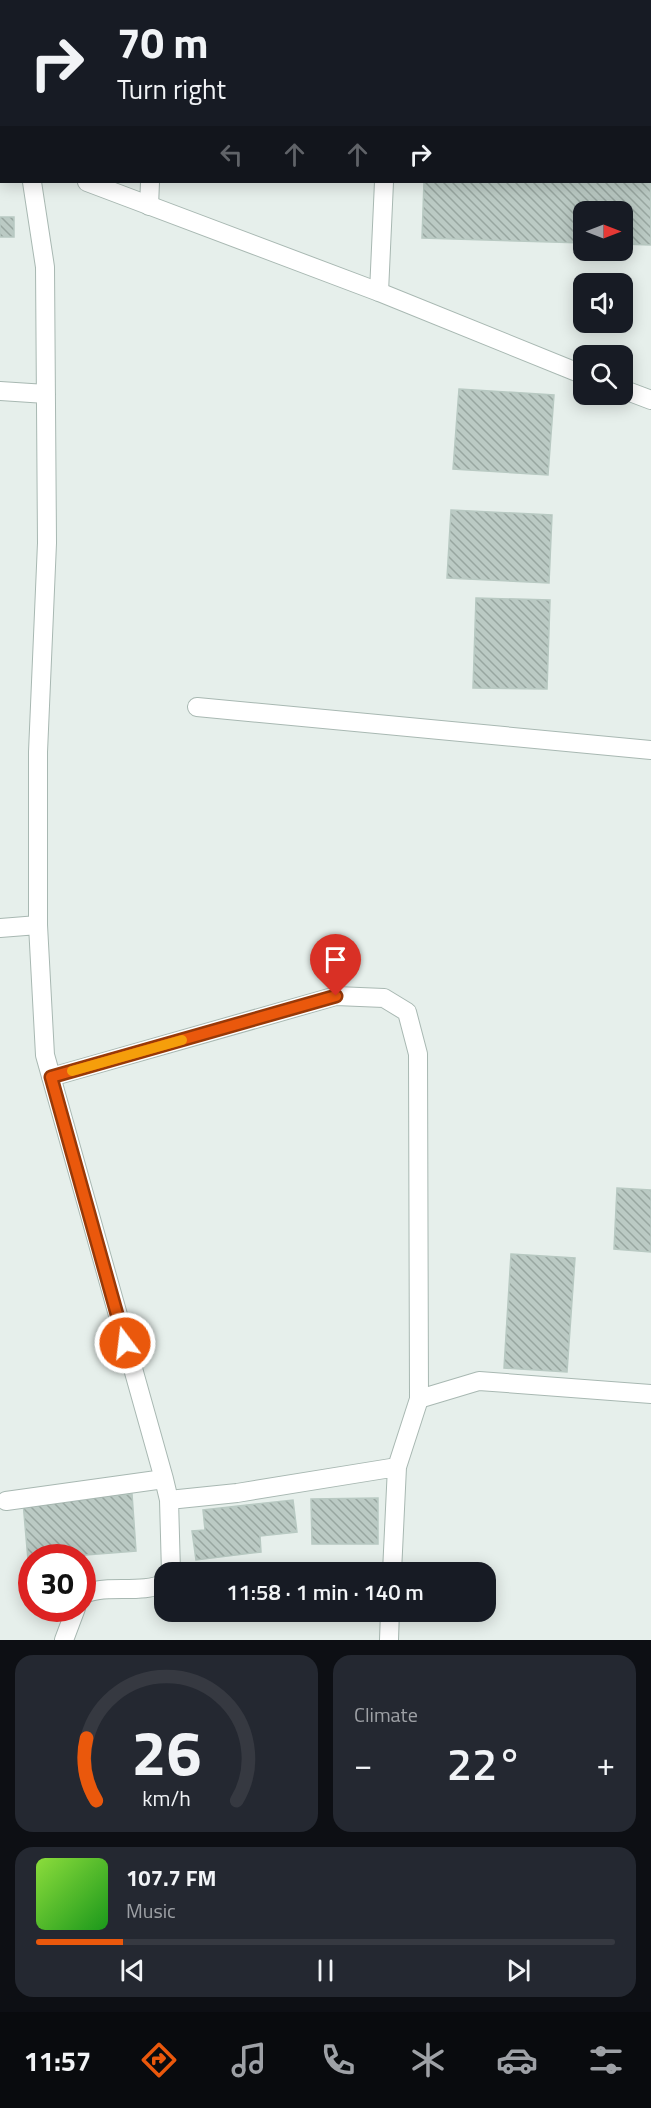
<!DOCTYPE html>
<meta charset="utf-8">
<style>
:root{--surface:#171b24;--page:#242831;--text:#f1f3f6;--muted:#9ea1a6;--line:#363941;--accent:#ea580c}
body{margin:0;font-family:"Titillium Web",sans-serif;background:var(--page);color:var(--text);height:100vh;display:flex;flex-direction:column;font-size:22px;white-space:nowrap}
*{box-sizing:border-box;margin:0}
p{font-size:20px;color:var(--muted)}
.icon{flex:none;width:33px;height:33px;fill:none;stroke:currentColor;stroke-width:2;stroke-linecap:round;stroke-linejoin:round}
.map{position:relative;height:1640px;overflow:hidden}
.sheet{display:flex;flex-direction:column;gap:15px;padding:15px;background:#0d0f14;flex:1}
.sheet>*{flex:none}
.banner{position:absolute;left:0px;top:0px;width:651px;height:183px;box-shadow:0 3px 15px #0003;background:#171b24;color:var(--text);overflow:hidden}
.needle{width:39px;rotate:90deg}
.controls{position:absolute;left:573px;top:201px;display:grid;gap:12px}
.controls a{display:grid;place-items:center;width:60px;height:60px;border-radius:12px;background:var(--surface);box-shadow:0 3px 15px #0003;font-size:30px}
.speed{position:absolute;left:18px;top:1544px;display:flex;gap:12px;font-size:30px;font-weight:700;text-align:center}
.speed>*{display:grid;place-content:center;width:78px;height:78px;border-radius:50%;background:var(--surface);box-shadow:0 3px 15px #0003;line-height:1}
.speed .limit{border:9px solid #d22;background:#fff;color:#111}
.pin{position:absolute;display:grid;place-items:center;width:51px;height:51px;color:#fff;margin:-62px -26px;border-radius:50% 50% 50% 0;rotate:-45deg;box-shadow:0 0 6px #0007}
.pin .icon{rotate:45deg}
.me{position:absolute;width:66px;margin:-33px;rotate:345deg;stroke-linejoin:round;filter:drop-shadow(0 0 4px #0008)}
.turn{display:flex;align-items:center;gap:21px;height:126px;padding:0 18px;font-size:27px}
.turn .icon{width:78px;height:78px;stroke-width:2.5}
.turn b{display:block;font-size:42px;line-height:51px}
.lanes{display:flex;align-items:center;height:57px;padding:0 18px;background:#0003;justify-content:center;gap:30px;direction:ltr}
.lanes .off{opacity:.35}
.big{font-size:45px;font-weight:600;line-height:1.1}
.sheet .tile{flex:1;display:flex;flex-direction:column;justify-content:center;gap:9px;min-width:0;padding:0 21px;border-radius:18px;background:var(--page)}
.sheet .dial{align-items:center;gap:0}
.dial svg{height:156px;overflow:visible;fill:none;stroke:var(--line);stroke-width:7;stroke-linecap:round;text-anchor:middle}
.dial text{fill:var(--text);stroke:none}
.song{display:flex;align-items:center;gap:18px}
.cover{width:72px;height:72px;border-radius:9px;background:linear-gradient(135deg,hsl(90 70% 55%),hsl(120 70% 35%))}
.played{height:6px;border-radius:3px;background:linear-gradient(90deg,var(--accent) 15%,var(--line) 15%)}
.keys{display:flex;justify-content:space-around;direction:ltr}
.heat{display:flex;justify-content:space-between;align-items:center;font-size:33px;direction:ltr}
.sheet .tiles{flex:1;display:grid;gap:15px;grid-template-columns:1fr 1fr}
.tile:last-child{grid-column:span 2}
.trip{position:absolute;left:154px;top:1562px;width:342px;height:60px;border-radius:18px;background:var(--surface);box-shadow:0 3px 15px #0003;font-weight:600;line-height:60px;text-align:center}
.dock{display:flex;height:96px;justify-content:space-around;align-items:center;background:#090b0e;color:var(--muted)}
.dock .icon{width:42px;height:42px}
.dock .current{color:var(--accent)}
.dock b{font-size:27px;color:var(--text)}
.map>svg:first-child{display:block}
</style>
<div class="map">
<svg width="651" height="1640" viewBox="0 0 651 1640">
<defs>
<pattern id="building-back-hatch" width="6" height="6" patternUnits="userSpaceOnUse" patternTransform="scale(1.5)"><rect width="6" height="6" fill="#bbcac4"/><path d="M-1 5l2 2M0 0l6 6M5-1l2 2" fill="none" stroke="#98a6a0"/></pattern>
</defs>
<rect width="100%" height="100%" fill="#e6efeb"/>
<path fill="url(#building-back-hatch)" stroke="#b8c9c2" stroke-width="1.5" d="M30 0H126L30 2Z
M165 0H239L165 2Z
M638 0H651V67L650 2Z
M650 145 651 245 622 244V212H584V243L422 238 424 182H650Z
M0 217H14V237H0Z
M459 389 554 395 548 475 453 469Z
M451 510 552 515 549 583 447 578Z
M476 598 550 600 547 689 473 688Z
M617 1188 651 1190V1252L614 1249Z
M511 1254 575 1258 567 1372 504 1368Z
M132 1494 136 1551 60 1557H32V1559L28 1560 23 1502Z
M378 1498V1544H312L311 1499Z
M293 1500 297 1532 260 1536 261 1552 196 1560 192 1531 205 1530 203 1510Z"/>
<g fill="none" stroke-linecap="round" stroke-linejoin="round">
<g stroke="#a8b8b2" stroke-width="20">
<path id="minor" d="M21 0V2
M157 2V0
M389 2V0
M650 108H651
M32 182 45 267 47 543 38 752V925L45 1055 164 1479 169 1500 171 1572
M149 206 150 182
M379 292 384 182
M0 391 46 394
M197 707 651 750
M0 928 38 925
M51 1077 336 996 384 998 407 1012 418 1054 419 1399
M169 1500 237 1493 397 1467 419 1399 479 1381 651 1394
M6 1501 164 1479
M392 1572 397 1467
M82 1596C98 1583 142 1595 165 1583
M64 1640 76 1608
M389 1640 390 1611"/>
</g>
<g stroke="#a8b8b2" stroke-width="20">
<path id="tertiary" d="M0 146H2
M87 182 379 292 584 375
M622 389 651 400"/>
</g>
<use href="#minor" stroke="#fff" stroke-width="18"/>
<use href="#tertiary" stroke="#fff" stroke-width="18"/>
</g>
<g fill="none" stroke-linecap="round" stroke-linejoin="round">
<g stroke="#983908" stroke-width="15">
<path id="route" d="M125 1343 51 1077 336 996"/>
</g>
<use href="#route" stroke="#ea580c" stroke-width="10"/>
<path stroke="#f59e0b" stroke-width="10" d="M72 1071 182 1040"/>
</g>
</svg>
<div class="controls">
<a><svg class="needle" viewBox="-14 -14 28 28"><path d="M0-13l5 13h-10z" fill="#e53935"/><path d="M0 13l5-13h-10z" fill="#9ea1a6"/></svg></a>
<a><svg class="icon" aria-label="sound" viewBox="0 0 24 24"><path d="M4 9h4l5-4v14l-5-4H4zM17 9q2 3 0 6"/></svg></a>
<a><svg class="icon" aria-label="search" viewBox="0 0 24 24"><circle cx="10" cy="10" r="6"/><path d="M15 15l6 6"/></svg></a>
</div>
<div class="speed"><div class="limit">30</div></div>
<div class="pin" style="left:336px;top:996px;background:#d93025"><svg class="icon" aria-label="arrive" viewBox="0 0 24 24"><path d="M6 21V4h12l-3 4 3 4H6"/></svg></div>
<svg class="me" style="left:125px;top:1343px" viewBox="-20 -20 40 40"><circle r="17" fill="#ea580c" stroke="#fff" stroke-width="3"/><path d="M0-11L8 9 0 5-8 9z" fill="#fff"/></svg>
<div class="trip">11:58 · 1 min · 140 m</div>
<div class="banner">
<div class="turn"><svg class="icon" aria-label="right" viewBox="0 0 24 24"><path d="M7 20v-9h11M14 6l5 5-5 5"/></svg><div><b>70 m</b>Turn right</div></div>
<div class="lanes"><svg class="icon off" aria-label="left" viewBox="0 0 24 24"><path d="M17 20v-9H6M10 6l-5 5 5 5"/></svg><svg class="icon off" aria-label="ahead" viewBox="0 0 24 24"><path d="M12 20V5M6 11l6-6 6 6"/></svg><svg class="icon off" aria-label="ahead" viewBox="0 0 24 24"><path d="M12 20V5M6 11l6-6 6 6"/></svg><svg class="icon" aria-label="right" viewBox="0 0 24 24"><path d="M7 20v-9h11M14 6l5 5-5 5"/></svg></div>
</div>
</div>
<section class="sheet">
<div class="tiles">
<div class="tile dial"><svg viewBox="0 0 100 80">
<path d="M14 69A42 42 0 1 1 86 69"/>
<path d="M14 69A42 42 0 0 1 9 37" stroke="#ea580c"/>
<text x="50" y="56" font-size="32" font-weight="700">26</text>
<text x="50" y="72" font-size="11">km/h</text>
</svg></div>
<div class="tile"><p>Climate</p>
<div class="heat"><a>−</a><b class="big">22°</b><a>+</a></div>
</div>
<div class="tile">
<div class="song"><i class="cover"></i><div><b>107.7 FM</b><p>Music</p></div></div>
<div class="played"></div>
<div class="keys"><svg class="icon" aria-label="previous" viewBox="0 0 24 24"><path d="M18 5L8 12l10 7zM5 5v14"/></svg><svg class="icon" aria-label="pause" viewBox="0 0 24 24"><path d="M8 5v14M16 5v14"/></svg><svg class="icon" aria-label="next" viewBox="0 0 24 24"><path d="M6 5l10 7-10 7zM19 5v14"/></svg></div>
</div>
</div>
</section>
<nav class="dock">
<b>11:57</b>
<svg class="icon current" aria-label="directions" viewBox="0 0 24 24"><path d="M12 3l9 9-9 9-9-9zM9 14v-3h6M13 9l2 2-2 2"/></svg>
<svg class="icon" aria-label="music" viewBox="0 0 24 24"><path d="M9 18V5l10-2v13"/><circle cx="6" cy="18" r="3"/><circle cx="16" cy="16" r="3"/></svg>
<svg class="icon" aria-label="phone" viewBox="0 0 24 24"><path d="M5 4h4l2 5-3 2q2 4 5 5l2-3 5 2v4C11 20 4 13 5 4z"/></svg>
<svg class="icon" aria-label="climate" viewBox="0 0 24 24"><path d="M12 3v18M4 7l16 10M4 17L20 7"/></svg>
<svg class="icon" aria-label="car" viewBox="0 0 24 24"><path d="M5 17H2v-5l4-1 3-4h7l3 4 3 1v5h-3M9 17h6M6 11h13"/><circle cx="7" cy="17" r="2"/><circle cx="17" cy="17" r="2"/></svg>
<svg class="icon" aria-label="filters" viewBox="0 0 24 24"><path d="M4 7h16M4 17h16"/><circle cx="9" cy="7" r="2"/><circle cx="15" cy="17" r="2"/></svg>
</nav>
